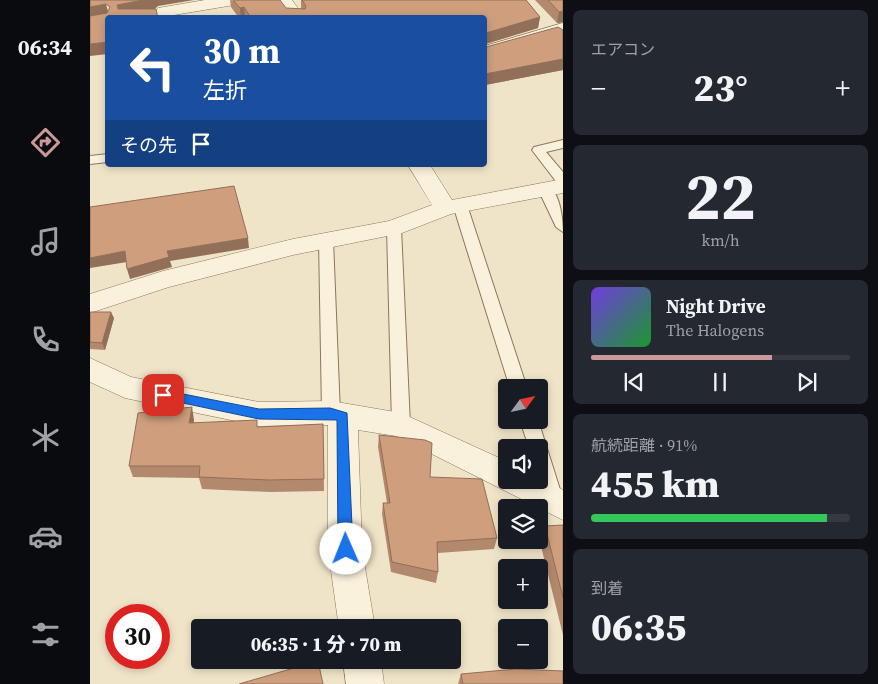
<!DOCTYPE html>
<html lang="ja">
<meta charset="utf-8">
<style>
:root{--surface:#171b24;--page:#242831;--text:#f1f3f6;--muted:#9ea1a6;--line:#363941;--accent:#cc999b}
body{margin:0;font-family:"Source Serif 4","Noto Sans JP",serif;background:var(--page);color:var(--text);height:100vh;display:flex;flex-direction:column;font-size:19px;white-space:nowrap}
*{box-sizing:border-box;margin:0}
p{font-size:16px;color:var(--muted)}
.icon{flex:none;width:28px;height:28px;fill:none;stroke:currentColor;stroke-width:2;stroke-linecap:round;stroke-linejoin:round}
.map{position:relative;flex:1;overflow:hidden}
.details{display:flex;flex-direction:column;gap:10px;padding:10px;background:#0d0f14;width:315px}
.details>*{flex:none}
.top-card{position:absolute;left:15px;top:15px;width:382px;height:152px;border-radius:5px;box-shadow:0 2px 8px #0003;background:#1a4fa0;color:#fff;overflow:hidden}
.needle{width:32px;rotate:57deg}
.controls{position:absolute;left:408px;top:379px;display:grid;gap:10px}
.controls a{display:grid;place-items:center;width:50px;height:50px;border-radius:5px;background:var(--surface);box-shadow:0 2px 8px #0003;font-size:25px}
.speed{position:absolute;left:15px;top:604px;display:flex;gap:10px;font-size:25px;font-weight:700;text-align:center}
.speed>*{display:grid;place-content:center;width:65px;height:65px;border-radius:50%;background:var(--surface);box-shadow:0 2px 8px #0003;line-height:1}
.speed .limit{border:8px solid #d22;background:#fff;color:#111}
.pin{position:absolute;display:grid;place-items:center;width:42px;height:42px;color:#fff;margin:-21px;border-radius:10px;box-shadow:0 2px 8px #0006}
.me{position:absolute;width:55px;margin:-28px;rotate:359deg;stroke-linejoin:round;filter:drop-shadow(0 0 4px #0008)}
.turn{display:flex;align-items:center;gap:18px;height:105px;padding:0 15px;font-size:22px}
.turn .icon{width:65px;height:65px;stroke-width:2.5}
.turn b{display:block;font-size:35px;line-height:42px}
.then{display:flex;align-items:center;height:48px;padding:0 15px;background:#0003;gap:10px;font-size:19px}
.big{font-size:38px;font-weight:800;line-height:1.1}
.details .card{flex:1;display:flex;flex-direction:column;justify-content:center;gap:8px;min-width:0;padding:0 18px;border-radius:8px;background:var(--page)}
.details .dial{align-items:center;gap:0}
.dial b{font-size:65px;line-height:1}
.song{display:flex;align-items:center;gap:15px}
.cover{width:60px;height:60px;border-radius:8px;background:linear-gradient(135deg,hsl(260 70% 55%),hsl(130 70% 35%))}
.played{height:5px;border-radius:2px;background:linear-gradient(90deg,var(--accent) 70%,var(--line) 70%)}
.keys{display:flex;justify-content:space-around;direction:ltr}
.heat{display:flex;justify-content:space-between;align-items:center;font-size:28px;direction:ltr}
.charge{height:8px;border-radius:4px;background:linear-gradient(90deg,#34c759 91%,var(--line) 0)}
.trip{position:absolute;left:101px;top:619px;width:270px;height:50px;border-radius:5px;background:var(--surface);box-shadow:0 2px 8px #0003;font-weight:800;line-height:50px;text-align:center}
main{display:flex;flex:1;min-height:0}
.dock{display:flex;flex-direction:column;width:90px;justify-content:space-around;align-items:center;background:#090b0e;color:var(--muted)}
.dock .icon{width:35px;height:35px}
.dock .active{color:var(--accent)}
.dock b{font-size:22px;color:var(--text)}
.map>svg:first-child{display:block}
</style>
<main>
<nav class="dock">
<b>06:34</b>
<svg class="icon active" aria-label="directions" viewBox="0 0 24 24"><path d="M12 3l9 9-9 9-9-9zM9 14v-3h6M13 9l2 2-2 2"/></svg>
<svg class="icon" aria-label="music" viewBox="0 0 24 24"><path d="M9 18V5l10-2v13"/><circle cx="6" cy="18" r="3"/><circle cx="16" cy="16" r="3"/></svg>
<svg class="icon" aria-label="phone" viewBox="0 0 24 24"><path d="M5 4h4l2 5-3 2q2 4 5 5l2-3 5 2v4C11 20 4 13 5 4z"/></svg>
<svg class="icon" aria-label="climate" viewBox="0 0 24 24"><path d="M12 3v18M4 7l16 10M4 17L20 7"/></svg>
<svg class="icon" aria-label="car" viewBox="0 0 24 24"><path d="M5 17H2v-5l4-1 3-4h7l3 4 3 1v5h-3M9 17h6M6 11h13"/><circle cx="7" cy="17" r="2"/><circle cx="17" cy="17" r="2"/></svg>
<svg class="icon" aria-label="filters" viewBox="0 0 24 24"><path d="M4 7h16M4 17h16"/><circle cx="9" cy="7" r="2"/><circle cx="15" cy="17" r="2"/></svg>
</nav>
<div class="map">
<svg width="473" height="684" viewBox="0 0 473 684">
<rect width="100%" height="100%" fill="#f0e4c8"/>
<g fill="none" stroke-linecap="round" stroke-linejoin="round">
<g stroke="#8d765c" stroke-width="2">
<path id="lane" d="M473 140V148L456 152 473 172V185L468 184 442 150 444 147Z
M18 154V162L0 164V156Z
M455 185C470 189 473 219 473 232L466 227 448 189Z
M370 201 377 205 437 388H420L363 205Z
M304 223 311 228 320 425 317 430 311 432 305 430 302 425 297 228Z
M236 235 243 240 250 413 247 418 241 420 235 418 232 413 229 240Z
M430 420H448L473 499 471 507 464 509 457 507C448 487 449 469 449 448H439Z"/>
</g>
<g stroke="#8d765c" stroke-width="1">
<path id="street" d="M115 0H152L150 4 84 15V18H67L65 12 68 8 74 7Z
M185 0H202L215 18H198Z
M473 23V34L395 57V46Z
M318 165H340L362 200 473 179V193L361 214 312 233 203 255 79 287 0 313V294L73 271 203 239 299 221 342 205Z
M0 358 41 377 169 402 241 401 311 413 416 461V480H449V477L473 490V520L306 436 268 430 272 549 285 628H249L238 549V425L169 426 35 398 0 382Z
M253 660H291L294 684H256Z"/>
</g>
<use href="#lane" fill="#faf1dc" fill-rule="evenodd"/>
<use href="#street" fill="#faf1dc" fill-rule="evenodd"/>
</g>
<path fill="#b2896c" d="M140 0 196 8 211 9V0H436L450 17 448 28 396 44V47L473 30V70L395 85V18H149L141 7Z
M445 0H473V22L467 23Z
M0 312 24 318 15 350 0 349Z
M104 420V423L168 427 233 424 234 491 180 492 112 489 109 478 43 477 39 466Z
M289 435 340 477 407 538 404 549 348 553V572L346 583 301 572 292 514 293 503H297L288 447Z
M473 525V635L449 538 455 526Z
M371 674 473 684H368Z"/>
<path fill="#916f58" d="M53 0H104L68 6 65 9 30 16 27 5Z
M16 4 19 15 0 19V7Z
M154 7 155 18H151L150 8Z
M473 11V22L467 23 469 12Z
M450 17 448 28 395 44 396 33Z
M18 42V54L0 56V44Z
M473 59V70L395 85V74Z
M158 238 159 248 80 261 82 267 40 279 37 269 77 251Z
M35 251 37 262 0 268V258Z
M21 312 24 318 15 350 12 343Z
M102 407 104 420 102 435 99 423Z"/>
<path fill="#cf9f7d" stroke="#916f58" d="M0 0H53L27 5 28 9H66L68 18H18V42L0 44V16L17 13 20 7 16 4 0 7Z
M143 0H190L196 8 215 9 216 6 212 0H436L450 17 396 33V47L468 27 473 30V59L395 74V18H161L154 7 150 8Z
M458 0H473V11L469 12Z
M144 186 158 238 77 251 79 257 37 269 35 251 0 258V207Z
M0 312H21L12 343 0 342Z
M102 407 99 423 167 420V427L233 424 234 479 179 480 109 477 110 466H39L48 413Z
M289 435 335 440 342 443 340 477 392 479 407 538 347 542 348 572 302 562 293 503H300Z
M473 525V598L455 526Z
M228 661 233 684H149Z
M426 669 473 671V684H373L371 674Z"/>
<path fill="#1a73e8" stroke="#114b97" d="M73 390 169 409 240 408 257 413 263 549 260 553 256 555 251 553 248 549 247 420 169 419 69 398 67 395Z"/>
</svg>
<div class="controls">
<a><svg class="needle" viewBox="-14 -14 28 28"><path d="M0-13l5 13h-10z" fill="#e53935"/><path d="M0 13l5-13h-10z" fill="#9ea1a6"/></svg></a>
<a><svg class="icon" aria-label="sound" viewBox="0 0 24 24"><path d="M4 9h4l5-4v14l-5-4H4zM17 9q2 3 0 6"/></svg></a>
<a><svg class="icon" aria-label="layers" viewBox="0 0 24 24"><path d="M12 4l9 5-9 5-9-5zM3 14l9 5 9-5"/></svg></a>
<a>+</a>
<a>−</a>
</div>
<div class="speed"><div class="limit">30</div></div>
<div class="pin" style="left:73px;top:395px;background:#d93025"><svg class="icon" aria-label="arrive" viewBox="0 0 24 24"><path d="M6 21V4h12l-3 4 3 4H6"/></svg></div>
<svg class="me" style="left:256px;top:549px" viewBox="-20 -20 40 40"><circle r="19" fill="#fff"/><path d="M0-13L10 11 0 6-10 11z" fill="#1a73e8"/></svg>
<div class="trip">06:35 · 1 分 · 70 m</div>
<div class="top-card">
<div class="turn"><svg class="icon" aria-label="left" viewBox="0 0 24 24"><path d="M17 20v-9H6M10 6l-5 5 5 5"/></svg><div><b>30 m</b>左折</div></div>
<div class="then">その先<svg class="icon" aria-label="arrive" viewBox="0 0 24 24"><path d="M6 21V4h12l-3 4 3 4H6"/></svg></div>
</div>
</div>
<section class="details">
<div class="card"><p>エアコン</p>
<div class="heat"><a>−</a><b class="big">23°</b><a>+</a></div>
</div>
<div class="card dial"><b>22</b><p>km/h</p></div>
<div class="card">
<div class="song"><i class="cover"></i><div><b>Night Drive</b><p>The Halogens</p></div></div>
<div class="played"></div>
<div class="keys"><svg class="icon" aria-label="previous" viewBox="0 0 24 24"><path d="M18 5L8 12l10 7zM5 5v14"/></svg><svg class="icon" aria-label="pause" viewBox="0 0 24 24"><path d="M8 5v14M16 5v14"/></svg><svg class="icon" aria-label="next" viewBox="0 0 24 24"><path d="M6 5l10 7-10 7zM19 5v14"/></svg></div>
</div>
<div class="card"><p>航続距離 · 91%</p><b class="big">455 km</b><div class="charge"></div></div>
<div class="card"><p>到着</p><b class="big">06:35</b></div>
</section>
</main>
